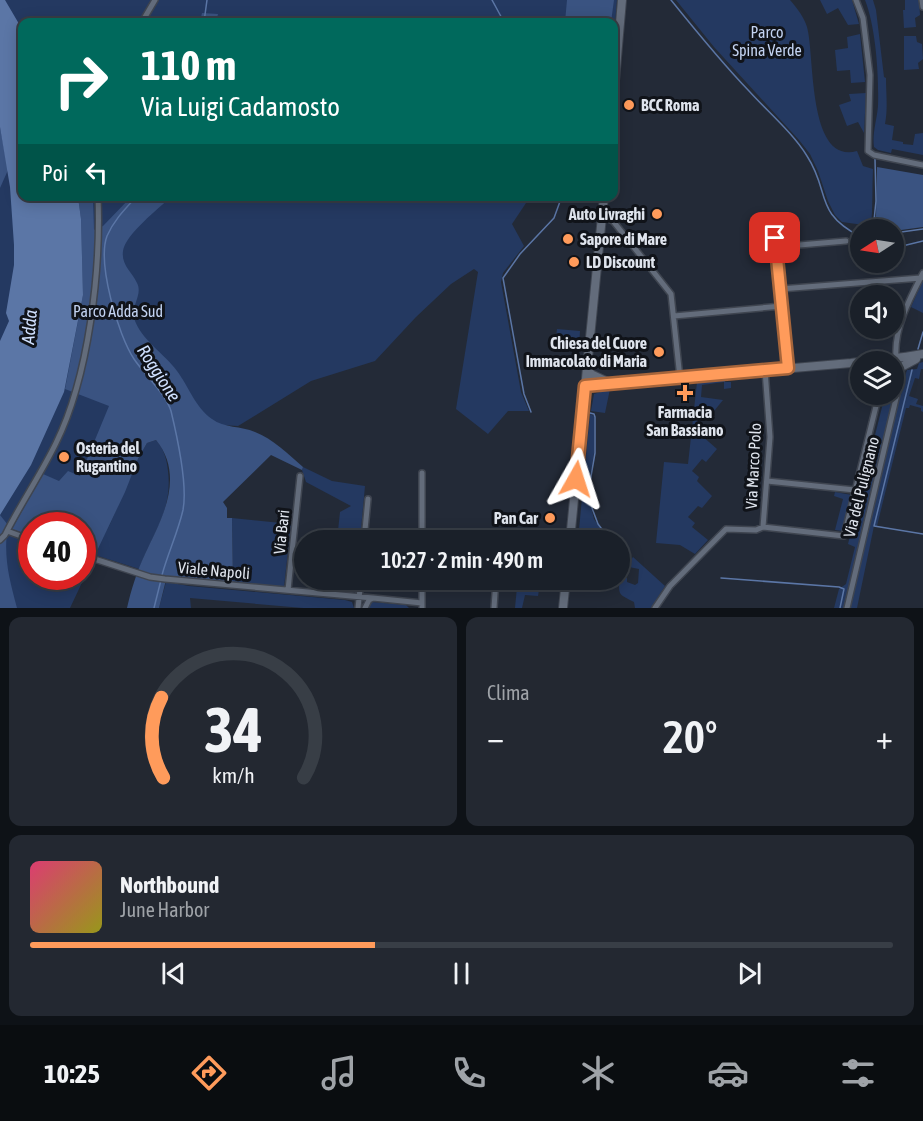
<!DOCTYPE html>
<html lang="it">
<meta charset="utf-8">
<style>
:root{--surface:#1a2029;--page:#232831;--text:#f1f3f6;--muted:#9fa3a8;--line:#383e46;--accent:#ff9b5b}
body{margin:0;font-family:"Asap Condensed",sans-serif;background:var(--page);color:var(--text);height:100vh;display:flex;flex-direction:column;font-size:22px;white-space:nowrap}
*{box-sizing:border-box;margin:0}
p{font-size:20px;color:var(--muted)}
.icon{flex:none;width:33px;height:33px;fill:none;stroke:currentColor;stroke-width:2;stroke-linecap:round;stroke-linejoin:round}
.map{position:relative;height:608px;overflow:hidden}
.panel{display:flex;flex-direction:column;gap:9px;padding:9px;background:#0e1217;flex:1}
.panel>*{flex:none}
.guide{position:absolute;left:18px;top:18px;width:600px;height:183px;border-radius:12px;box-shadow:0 3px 15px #0003,0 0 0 2px var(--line);background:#00695c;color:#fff;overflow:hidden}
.needle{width:39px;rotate:258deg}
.controls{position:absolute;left:850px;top:219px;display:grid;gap:12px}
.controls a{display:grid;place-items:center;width:54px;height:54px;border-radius:50%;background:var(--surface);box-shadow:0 3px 15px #0003,0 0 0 2px var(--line);font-size:30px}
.speed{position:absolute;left:18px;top:512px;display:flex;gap:12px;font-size:30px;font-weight:700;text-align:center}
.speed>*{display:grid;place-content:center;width:78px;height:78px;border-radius:50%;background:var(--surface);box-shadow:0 3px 15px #0003,0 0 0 2px var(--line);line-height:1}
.speed .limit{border:9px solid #d22;background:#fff;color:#111}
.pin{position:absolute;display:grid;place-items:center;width:51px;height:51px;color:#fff;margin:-26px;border-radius:12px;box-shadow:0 3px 9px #0006}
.me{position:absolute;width:66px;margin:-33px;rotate:6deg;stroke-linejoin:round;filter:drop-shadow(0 0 4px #0008)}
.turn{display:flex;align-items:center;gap:21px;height:126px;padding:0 24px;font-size:27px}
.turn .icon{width:78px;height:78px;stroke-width:2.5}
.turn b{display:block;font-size:42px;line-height:51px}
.then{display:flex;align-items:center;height:57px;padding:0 24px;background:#0003;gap:12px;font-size:22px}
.big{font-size:45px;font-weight:600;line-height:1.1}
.panel .card{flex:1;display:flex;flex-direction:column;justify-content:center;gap:9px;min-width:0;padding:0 21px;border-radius:12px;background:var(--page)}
.panel .dial{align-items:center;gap:0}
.dial svg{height:156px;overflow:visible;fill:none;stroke:var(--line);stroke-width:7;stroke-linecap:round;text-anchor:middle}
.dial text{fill:var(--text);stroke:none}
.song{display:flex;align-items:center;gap:18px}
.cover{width:72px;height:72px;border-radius:9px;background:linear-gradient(135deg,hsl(340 70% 55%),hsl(60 70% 35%))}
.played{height:6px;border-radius:3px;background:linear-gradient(90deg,var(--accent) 40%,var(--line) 40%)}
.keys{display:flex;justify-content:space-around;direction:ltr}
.heat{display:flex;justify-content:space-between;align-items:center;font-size:33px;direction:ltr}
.panel .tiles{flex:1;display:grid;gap:9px;grid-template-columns:1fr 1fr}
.card:last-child{grid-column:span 2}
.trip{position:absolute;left:294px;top:530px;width:336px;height:60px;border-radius:30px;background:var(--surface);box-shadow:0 3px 15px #0003,0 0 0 2px var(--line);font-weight:600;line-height:60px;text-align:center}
.tabs{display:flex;height:96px;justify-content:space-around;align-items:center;background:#0a0d10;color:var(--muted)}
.tabs .icon{width:42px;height:42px}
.tabs .current{color:var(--accent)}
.tabs b{font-size:27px;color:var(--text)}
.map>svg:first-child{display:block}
</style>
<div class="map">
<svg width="923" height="608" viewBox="0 0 923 608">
<rect width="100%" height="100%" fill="#232a37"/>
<path fill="#243961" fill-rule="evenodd" d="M0 0H617L614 37V22H22V196L530 197 512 224 524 246 503 273 501 282 521 392 529 411H508L488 434 456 409 478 272 474 269 451 284 416 317 375 361 311 381 238 426 153 421 107 531 138 459 147 443 156 440C164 449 167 460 168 471 173 511 152 534 139 569L95 555 70 608H0ZM32 525H82V576H32Z
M676 0H790C797 8 804 17 807 27 815 55 807 165 857 151L863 166 873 169C872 188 873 207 871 226L842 222 835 215 828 201 818 171 810 154 799 140 714 47Z
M820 0H852L859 24 848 25 838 8 827 14Z
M865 0H873L876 10 884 77 886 78C886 93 888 109 885 124L894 126 892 140 903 142V144L913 145 915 134 923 133V155L892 149 891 153 878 150 874 147C872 134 877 119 878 106 879 76 876 28 865 0Z
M905 0H919L920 15 915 18 916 27 904 28 903 10H905Z
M860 34 865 82 851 83 850 70 837 71 835 50 848 48 847 37Z
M904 36H916L917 42 922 44 923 59 918 63 919 69 904 70Z
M866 93 864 133 858 122 847 126 839 105 851 101 849 94Z
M923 280V313L911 307Z
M557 329 580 331 579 347 555 345Z
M923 362V369H921L919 379 915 378 909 396 918 399 916 404 923 406V412L921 411V408L910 405 909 408H906L877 526H874L857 608H834L839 589 846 584 855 547 848 544 885 395 894 394V377L904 379 907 370 917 369 919 363Z
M725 379V382H731V388L724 389V382L702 385 701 397 723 400 710 416 707 413 697 425 704 431 701 435 717 449 706 462 702 459 692 471 699 477 697 481 712 496 702 508 698 506 688 517 695 523 692 527 708 540 695 554 680 545 656 543 664 462 688 464 697 382Z
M610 389 605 413 591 411 594 394Z
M590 414 594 416V453L589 482 590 503 594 519 608 540H578Z
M303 467 332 481 365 486 360 540H337L340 512 351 506 306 482 302 470Z
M835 492 852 495 843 531 835 530 843 499 834 496Z
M232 518 291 524 284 587 233 583Z
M633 557 665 586 651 608H635L634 602C618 594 618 595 620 577L627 578V582L635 585 638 583 639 569 629 567 630 561Z
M334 579H356L355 592 333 590Z
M166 582 189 586 345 600 352 602 354 608H303L190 598 191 608H159Z
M517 587 539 590 538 596 525 595 522 608H515Z
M372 602 406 605 409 608H368Z"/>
<path fill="#3a5381" d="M567 0H614L611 22H565Z
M202 13 218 14 216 22H200Z
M0 127 8 170 0 188Z
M877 167 923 175V227L894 231 876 229 874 219 876 216Z
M78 197H93L94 230 103 226 131 197H171C159 208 125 235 123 251 121 265 132 272 137 283 143 294 131 306 134 318 140 339 165 354 177 371 189 387 195 407 212 419 224 428 241 426 255 432 273 439 288 454 303 467L302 470 271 455 223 502 227 508V518H232L233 583 167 576 159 608H127C131 590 137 571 145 554 161 520 186 477 156 440L147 443 138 459 125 492 95 555 83 552 82 525H32L31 536 12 529 43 474 59 481 68 471 80 476 109 406 65 389 83 295 81 219Z
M0 515 8 525C3 556 9 578 17 608H0Z"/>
<path fill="#5b76a6" d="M0 0H5L22 29V196L78 197 81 219 83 295 64 392 31 465 0 515V341L9 321 6 313 14 265V245L10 187 0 127Z"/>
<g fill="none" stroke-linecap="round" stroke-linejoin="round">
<path stroke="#5b76a6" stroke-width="1.5" d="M492 0 504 22
M671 0C696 31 721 62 749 91 767 111 793 133 807 156 831 193 813 212 861 237
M204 22 207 0
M137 196C125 209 114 220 107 236 97 263 118 335 134 359 144 374 166 394 171 411 177 436 188 484 183 510 178 532 168 553 162 575
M873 230 876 201 875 159
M894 233 923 229
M894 248 923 241
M918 349 923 332
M912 370 874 526 923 534
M531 412 524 394 503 278 520 254 554 218 562 196
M590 413 594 414 595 417V453L590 482 592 508 598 524 610 540
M721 578 839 587 844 589 840 608
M154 608 161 580"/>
<g stroke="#3f4550" stroke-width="8">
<path id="street" d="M856 0 863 18 870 75 868 151 874 155 923 165
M922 0 923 7
M142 22 155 0
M602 216 613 221 671 294 680 378
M775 238 788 368
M776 247 846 241
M780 289 921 278
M674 316 782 306
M896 357C894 328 910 298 923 273
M767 481 855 490
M763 527 770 437 765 370
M7 531 32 540
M0 540 5 535C21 503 41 474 56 443 89 376 101 270 98 196
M364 540 368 499
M422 540V473
M82 555 150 577 165 579 373 598
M288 590 300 476
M422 603V579
M358 608 361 579
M365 608 369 600 373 598 422 603V608
M494 608 496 579
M655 608 670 586 726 529 756 530 763 527 844 536 879 394
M847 608 898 390V380L894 373"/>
</g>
<g stroke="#3f4550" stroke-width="10">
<path id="secondary" d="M614 92 622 0
M587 368 591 374 610 383
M894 371 916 359
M585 386 851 363C875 359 899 359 923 354
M570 540 604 196
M563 608 566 579"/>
</g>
<use href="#street" stroke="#636c7b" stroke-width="5"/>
<use href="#secondary" stroke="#636c7b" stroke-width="8"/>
</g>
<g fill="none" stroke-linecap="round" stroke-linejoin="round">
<g stroke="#a6653b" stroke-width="15">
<path id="route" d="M576 479 585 386 788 368 775 238"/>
</g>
<use href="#route" stroke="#ff9b5b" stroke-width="10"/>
</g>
<g fill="#ff9b5b" stroke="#101319" stroke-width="2">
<circle cx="629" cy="105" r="6"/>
<circle cx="657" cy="214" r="6"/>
<circle cx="568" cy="239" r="6"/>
<circle cx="574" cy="262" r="6"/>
<circle cx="659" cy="352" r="6"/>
<path d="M682 384h6v6h6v6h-6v6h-6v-6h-6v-6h6z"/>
<circle cx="64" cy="457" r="6"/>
<circle cx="550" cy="518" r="6"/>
</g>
<g text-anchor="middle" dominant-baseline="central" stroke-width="6" stroke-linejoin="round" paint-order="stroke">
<g font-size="16" fill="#c3d3f1" stroke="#101319">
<text x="767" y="32">Parco<tspan x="767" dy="18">Spina Verde</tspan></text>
<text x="118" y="311">Parco Adda Sud</text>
</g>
<g font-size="16" font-weight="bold" fill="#dfe4ed" stroke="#101319" text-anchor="start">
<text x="641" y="105">BCC Roma</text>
<text x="645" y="214" text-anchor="end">Auto Livraghi</text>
<text x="580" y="239">Sapore di Mare</text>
<text x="586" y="262">LD Discount</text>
<text x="647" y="343" text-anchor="end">Chiesa del Cuore<tspan x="647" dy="18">Immacolato di Maria</tspan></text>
<text x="685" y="412" text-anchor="middle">Farmacia<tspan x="685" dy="18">San Bassiano</tspan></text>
<text x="76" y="448">Osteria del<tspan x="76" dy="18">Rugantino</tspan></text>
<text x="538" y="518" text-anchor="end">Pan Car</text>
</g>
<g font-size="16" fill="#dfe4ed" stroke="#101319">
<text transform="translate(753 466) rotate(-87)">Via Marco Polo</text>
<text transform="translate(861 487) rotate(-76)">Via del Pulignano</text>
<text transform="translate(281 532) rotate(-84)">Via Bari</text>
<text transform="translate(214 570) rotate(5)">Viale Napoli</text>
</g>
<g font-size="18" font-style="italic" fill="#d0e1ff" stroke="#101319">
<text transform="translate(29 327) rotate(-85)">Adda</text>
<text transform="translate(159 373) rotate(57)">Roggione</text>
</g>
</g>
</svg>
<div class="controls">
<a><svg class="needle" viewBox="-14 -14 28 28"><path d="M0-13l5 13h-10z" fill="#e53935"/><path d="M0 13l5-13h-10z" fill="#9fa3a8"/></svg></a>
<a><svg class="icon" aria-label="sound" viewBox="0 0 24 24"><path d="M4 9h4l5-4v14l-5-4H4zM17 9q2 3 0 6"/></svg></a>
<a><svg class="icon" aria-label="layers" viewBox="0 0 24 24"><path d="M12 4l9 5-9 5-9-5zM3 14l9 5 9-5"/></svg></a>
</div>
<div class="speed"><div class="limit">40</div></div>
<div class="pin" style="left:775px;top:238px;background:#d93025"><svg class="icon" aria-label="arrive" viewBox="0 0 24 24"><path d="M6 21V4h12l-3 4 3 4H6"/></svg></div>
<svg class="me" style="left:576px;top:479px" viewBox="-20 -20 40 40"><path d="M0-17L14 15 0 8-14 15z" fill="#ff9b5b" stroke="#fff" stroke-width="4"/></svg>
<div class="trip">10:27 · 2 min · 490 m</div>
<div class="guide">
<div class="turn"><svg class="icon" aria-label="right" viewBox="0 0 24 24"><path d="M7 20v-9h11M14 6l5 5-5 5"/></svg><div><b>110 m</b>Via Luigi Cadamosto</div></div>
<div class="then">Poi<svg class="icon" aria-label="left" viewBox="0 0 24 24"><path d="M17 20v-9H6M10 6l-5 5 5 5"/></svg></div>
</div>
</div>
<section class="panel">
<div class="tiles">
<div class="card dial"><svg viewBox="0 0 100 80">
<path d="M14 69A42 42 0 1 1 86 69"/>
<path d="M14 69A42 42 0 0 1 13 28" stroke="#ff9b5b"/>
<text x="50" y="56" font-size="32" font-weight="700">34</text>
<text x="50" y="72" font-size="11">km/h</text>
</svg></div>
<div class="card"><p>Clima</p>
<div class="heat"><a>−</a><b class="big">20°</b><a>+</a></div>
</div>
<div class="card">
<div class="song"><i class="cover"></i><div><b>Northbound</b><p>June Harbor</p></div></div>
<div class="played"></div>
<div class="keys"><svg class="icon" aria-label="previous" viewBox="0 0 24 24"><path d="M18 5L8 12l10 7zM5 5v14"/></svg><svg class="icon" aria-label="pause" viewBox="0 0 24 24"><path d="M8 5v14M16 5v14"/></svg><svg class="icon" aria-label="next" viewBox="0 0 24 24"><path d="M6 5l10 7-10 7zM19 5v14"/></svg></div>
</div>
</div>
</section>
<nav class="tabs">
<b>10:25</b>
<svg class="icon current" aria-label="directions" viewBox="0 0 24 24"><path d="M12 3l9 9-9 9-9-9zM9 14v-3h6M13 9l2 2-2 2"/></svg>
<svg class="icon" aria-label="music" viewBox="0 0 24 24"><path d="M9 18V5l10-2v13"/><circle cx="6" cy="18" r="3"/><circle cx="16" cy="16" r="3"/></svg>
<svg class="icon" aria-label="phone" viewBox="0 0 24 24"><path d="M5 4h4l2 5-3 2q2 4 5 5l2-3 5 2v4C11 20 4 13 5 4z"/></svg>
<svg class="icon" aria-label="climate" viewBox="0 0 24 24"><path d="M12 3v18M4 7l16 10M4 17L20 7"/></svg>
<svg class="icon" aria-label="car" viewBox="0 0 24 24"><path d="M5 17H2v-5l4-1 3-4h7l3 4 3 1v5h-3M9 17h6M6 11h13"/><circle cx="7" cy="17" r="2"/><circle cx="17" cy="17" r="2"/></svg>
<svg class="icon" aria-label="filters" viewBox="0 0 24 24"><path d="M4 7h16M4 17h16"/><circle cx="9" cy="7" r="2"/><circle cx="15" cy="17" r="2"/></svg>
</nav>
